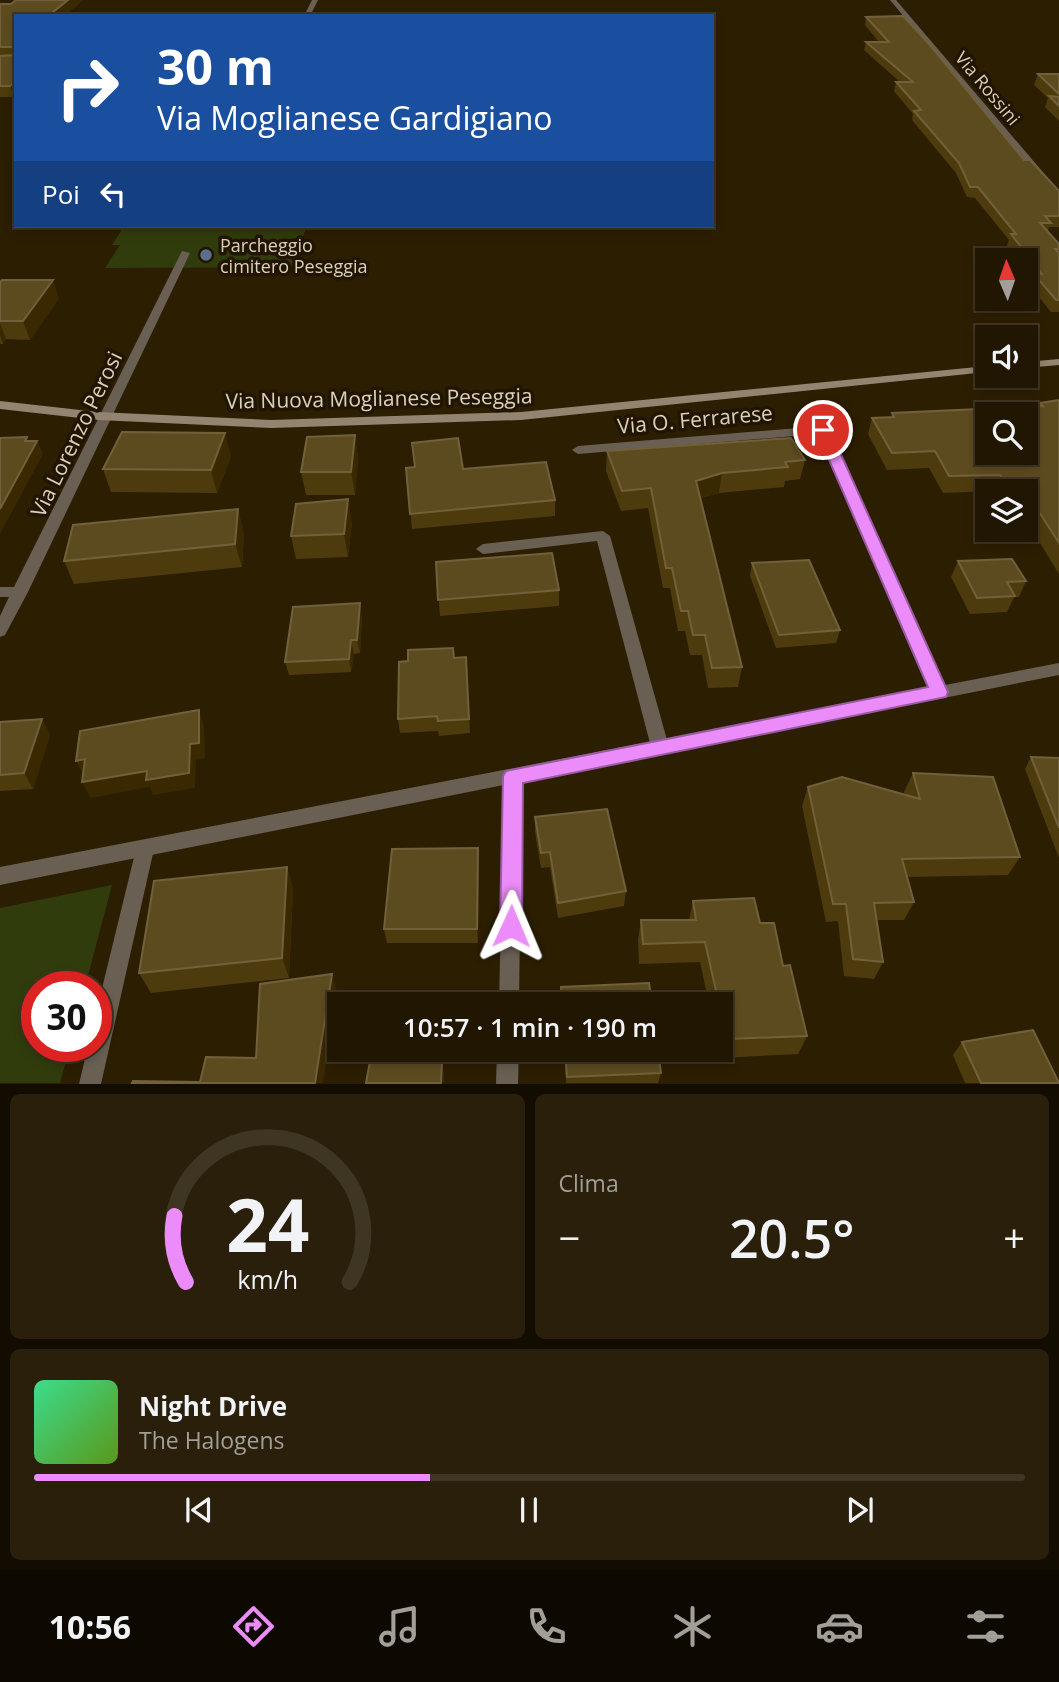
<!DOCTYPE html>
<html lang="it">
<meta charset="utf-8">
<style>
:root{--surface:#211601;--page:#291f0b;--text:#f1f3f6;--muted:#a29f99;--line:#3e3523;--accent:#ec8cfa}
body{margin:0;font-family:"Open Sans",sans-serif;background:var(--page);color:var(--text);height:100vh;display:flex;flex-direction:column;font-size:26px;white-space:nowrap}
*{box-sizing:border-box;margin:0}
p{font-size:23px;color:var(--muted)}
.icon{flex:none;width:38px;height:38px;fill:none;stroke:currentColor;stroke-width:2;stroke-linecap:round;stroke-linejoin:round}
.map{position:relative;height:1084px;overflow:hidden}
.panel{display:flex;flex-direction:column;gap:10px;padding:10px;background:#120c01;flex:1}
.panel>*{flex:none}
.hud{position:absolute;left:14px;top:14px;width:700px;height:214px;border-radius:0px;box-shadow:0 4px 10px #0003,0 0 0 2px var(--line);background:#1a4fa0;color:#fff;overflow:hidden}
.needle{width:46px;rotate:358deg}
.tools{position:absolute;left:975px;top:248px;display:grid;gap:14px}
.tools a{display:grid;place-items:center;width:63px;height:63px;border-radius:0px;background:var(--surface);box-shadow:0 4px 10px #0003,0 0 0 2px var(--line);font-size:35px}
.speed{position:absolute;left:21px;top:971px;display:flex;gap:14px;font-size:35px;font-weight:700;text-align:center}
.speed>*{display:grid;place-content:center;width:91px;height:91px;border-radius:50%;background:var(--surface);box-shadow:0 4px 10px #0003,0 0 0 2px var(--line);line-height:1}
.speed .limit{border:10px solid #d22;background:#fff;color:#111}
.pin{position:absolute;display:grid;place-items:center;width:60px;height:60px;color:#fff;margin:-30px;border:4px solid #fff;border-radius:50%;box-shadow:0 2px 7px #0007}
.me{position:absolute;width:77px;margin:-38px;rotate:1deg;stroke-linejoin:round;filter:drop-shadow(0 0 5px #0008)}
.turn{display:flex;align-items:center;gap:24px;height:147px;padding:0 28px;font-size:32px}
.turn .icon{width:91px;height:91px;stroke-width:2.5}
.turn b{display:block;font-size:49px;line-height:60px}
.then{display:flex;align-items:center;height:66px;padding:0 28px;background:#0003;gap:14px;font-size:26px}
.big{font-size:52px;font-weight:600;line-height:1.1}
.panel .card{flex:1;display:flex;flex-direction:column;justify-content:center;gap:10px;min-width:0;padding:0 24px;border-radius:10px;background:var(--page)}
.panel .dial{align-items:center;gap:0}
.dial svg{height:182px;overflow:visible;fill:none;stroke:var(--line);stroke-width:7;stroke-linecap:round;text-anchor:middle}
.dial text{fill:var(--text);stroke:none}
.song{display:flex;align-items:center;gap:21px}
.cover{width:84px;height:84px;border-radius:10px;background:linear-gradient(135deg,hsl(150 70% 55%),hsl(90 70% 35%))}
.played{height:7px;border-radius:4px;background:linear-gradient(90deg,var(--accent) 40%,var(--line) 40%)}
.keys{display:flex;justify-content:space-around;direction:ltr}
.heat{display:flex;justify-content:space-between;align-items:center;font-size:38px;direction:ltr}
.panel .tiles{flex:1;display:grid;gap:10px;grid-template-columns:1fr 1fr}
.card:last-child{grid-column:span 2}
.trip{position:absolute;left:327px;top:992px;width:406px;height:70px;border-radius:0px;background:var(--surface);box-shadow:0 4px 10px #0003,0 0 0 2px var(--line);font-weight:600;line-height:70px;text-align:center}
.menu{display:flex;height:112px;justify-content:space-around;align-items:center;background:#0d0900;color:var(--muted)}
.menu .icon{width:49px;height:49px}
.menu .on{color:var(--accent)}
.menu b{font-size:32px;color:var(--text)}
.map>svg:first-child{display:block}
</style>
<div class="map">
<svg width="1059" height="1084" viewBox="0 0 1059 1084">
<rect width="100%" height="100%" fill="#2c1e01"/>
<path fill="#313c0c" d="M124 226H307L291 267 105 268 120 245H112Z
M112 885 85 987H37V1046L70 1047 60 1083H0V908Z"/>
<g fill="none" stroke-linecap="round" stroke-linejoin="round">
<path fill="#696053" fill-rule="evenodd" d="M312 0H318L310 16H304Z
M890 0H896L1059 191V200L1056 199Z
M182 251 190 253 28 592 5 635 0 637V616L9 597H0V587H14Z
M823 426 829 430 947 692 945 697 939 698 933 697 931 692 819 434 578 454 572 450 578 446Z
M603 531 610 536 669 747 666 752 660 754 654 752 651 747 597 541 483 554 476 549 483 544Z
M513 769 519 771 522 776 519 1004H499L504 776 507 771Z
M145 841 152 843 154 849 101 1084H79L88 1046H96V1013L136 849 138 843Z
M497 1050H519L518 1084H496Z"/>
<path fill="#696053" fill-rule="evenodd" d="M1059 663V675L0 885V867Z"/>
<path fill="#928470" fill-rule="evenodd" d="M1059 359V365L1026 368V362Z
M987 366V372L521 420 271 428 98 420 0 409V401L98 412 271 420 521 412Z"/>
</g>
<path fill="#4e3b0d" d="M16 0H83L64 16H16L14 97H0V4H11Z
M866 17 1059 191V227H1049L1048 231 1059 244V312H1051L1030 286 1033 279 1026 269V261H1019L1007 245 1009 240 975 198 967 197 956 173 912 120 913 114 894 91 896 82H900L864 50 866 42H879L865 25Z
M1038 74H1059V121L1045 107 1048 98 1034 85Z
M0 282 59 298 30 340 6 339 3 344H0Z
M1059 400V574L1026 520V492L993 491 943 493 929 468 887 470 868 434 872 418 891 417 892 413 1038 407 1040 403Z
M355 435 358 458 355 495H306L301 472Z
M607 451 805 460 800 479 785 481 784 487 719 493 701 498 742 667 738 687 708 688 702 655H690L685 631H678L670 588H663L648 508 621 511 606 471Z
M231 456 217 493 111 492 103 469Z
M406 468 463 469 555 500V516L412 529Z
M352 522 348 557 296 559 291 536Z
M244 532 242 567 74 584 64 561Z
M958 561 1026 581 1019 597H1014L1007 612 970 614 951 577Z
M436 562 559 590V606L440 616Z
M752 563 840 630 836 643 776 648 750 576Z
M362 617 360 653 354 654 351 672 289 675 285 662Z
M466 657 470 733 439 736 438 731 400 733 398 719 454 658Z
M42 719 50 735 33 789 0 791V722Z
M1031 757 1059 758V858L1025 769Z
M913 773 1020 857 1008 875 907 877 914 902 904 920H877L883 962 874 979 844 976 838 921 826 922 802 806 808 787 905 795 904 792Z
M535 817 626 891 624 906 558 918 550 867 541 868 535 832Z
M479 863 478 943H387L384 929Z
M287 867 293 889 289 978 151 993 139 973Z
M693 901 760 923 783 966 807 1036 798 1054 721 1058 719 1050H721V1004H709L700 962 639 964 638 940 641 920H689Z
M962 1042 1059 1083H965L953 1055Z
M564 1050H658L661 1073 658 1083H566Z"/>
<path fill="#3a2900" d="M68 0H83L64 16H48Z
M16 81V95L14 97 10 86Z
M53 280 59 298 30 340 23 321Z
M0 323 6 339 3 344 0 335Z
M225 433 231 456 217 493 211 470Z
M355 435 358 458 355 495 351 472Z
M27 437 32 450 37 441 43 454 0 534V509Z
M722 473 719 493 693 500 696 481Z
M348 499 352 522 348 557 344 534Z
M238 509 244 532 242 567 235 544Z
M360 603 362 617 360 653 357 640Z
M351 640 354 654 351 672 349 659Z
M199 710 204 726 205 758 196 760 195 788 153 795 150 787 91 798 82 782Z
M42 719 50 735 33 789 24 773Z
M85 759 84 776 76 761Z
M478 848 479 863 478 943 477 929Z
M287 867 293 889 289 978 282 958Z
M332 974 337 991 323 1083H315Z
M436 1050H440L437 1074 435 1062Z
M442 1061 444 1074V1083H441Z"/>
<path fill="#5d4b20" stroke="#716039" stroke-width="2" fill-rule="evenodd" d="M16 0H68L48 16H16V81L10 86H0V56L14 55 13 47H0V4H11Z
M903 16 929 44 1024 160H1030L1059 191V216H1045L1051 223H1040L1059 244V249H1055L1059 253V300H1056L1034 274H1042L1011 234H1016L978 187H970L959 163 914 111 921 110 896 82H913L866 42H889L866 17Z
M1038 74H1059V94Z
M1049 96 1059 97V106Z
M2 280H53L23 321H0V282Z
M1059 400V543L1032 501H1026V492H1011L1000 475 949 476 935 451 892 453 872 418 894 417 892 413 1043 406 1040 403ZM987 415H1026V453H987Z
M122 432 225 433 211 470 103 469Z
M355 435 351 472H301L307 437Z
M27 437 25 441H37L0 509V438Z
M458 438 463 469 546 462 555 500 410 514 406 468 415 467 412 443Z
M791 438 805 460 785 462 788 467 722 473 696 481 742 667 712 668 705 635H693L688 611H681L672 568H666L651 488 622 491 607 451Z
M348 499 344 534 291 536 296 504Z
M238 509 235 544 64 561 73 525Z
M552 553 559 590 438 600 436 562Z
M1012 559 1026 581 1007 582 1015 596 977 598 958 561Z
M809 560 840 630 779 635 752 563Z
M360 603 357 640H351L349 659 285 662 293 607Z
M453 648 454 658 466 657 469 719 438 721 437 716 398 719 399 662 408 661V650Z
M199 710V743L190 744 189 773 146 780 147 771 82 782 85 759 76 761 80 731Z
M42 719 24 773 0 775V722Z
M1031 757 1059 758V828Z
M913 773 993 777 1020 857 902 859 914 902 874 903 883 962 853 959 846 904H833L808 787 842 777 920 799Z
M607 809 626 891 558 903 550 852 541 853 535 817Z
M478 848 477 929H384L392 849Z
M287 867 282 958 139 973 154 881Z
M754 898 760 923H774L783 966 790 965 807 1036 727 1039 721 1012V1004H719L705 942 643 944 641 920H696L693 901Z
M332 974 315 1083H132L133 1081 200 1082 206 1057 256 1058 260 984Z
M649 983 652 1004H562L561 987Z
M442 1001 441 1004H380V1002Z
M1033 1030 1059 1083H981L962 1042Z
M372 1050H436L435 1062 442 1061 441 1083H366Z
M565 1050H658L661 1073 567 1077Z"/>
<path fill="#ec8cfa" stroke="#995ba2" stroke-width="2" d="M823 426 830 430 948 692 946 697 523 783 522 926 519 934 511 937 503 934 500 926 503 776 506 771 928 687 816 430Z"/>
<circle fill="#5c6f8a" stroke="#221500" stroke-width="2.5" cx="206" cy="255" r="7"/>
<g text-anchor="middle" dominant-baseline="central" stroke-width="7" stroke-linejoin="round" paint-order="stroke">
<g font-size="18" fill="#d9d0bf" stroke="#221500">
<text transform="translate(988 88) rotate(50)">Via Rossini</text>
</g>
<g font-size="18" fill="#d9d0bf" stroke="#221500" text-anchor="start">
<text x="220" y="245">Parcheggio<tspan x="220" dy="21">cimitero Peseggia</tspan></text>
</g>
<g font-size="21" fill="#d9d0bf" stroke="#221500">
<text transform="translate(379 398) rotate(-1)">Via Nuova Moglianese Peseggia</text>
<text transform="translate(695 419) rotate(-5)">Via O. Ferrarese</text>
<text transform="translate(76 434) rotate(-64)">Via Lorenzo Perosi</text>
</g>
</g>
</svg>
<div class="tools">
<a><svg class="needle" viewBox="-14 -14 28 28"><path d="M0-13l5 13h-10z" fill="#e53935"/><path d="M0 13l5-13h-10z" fill="#a29f99"/></svg></a>
<a><svg class="icon" aria-label="sound" viewBox="0 0 24 24"><path d="M4 9h4l5-4v14l-5-4H4zM17 9q2 3 0 6"/></svg></a>
<a><svg class="icon" aria-label="search" viewBox="0 0 24 24"><circle cx="10" cy="10" r="6"/><path d="M15 15l6 6"/></svg></a>
<a><svg class="icon" aria-label="layers" viewBox="0 0 24 24"><path d="M12 4l9 5-9 5-9-5zM3 14l9 5 9-5"/></svg></a>
</div>
<div class="speed"><div class="limit">30</div></div>
<div class="pin" style="left:823px;top:430px;background:#d93025"><svg class="icon" aria-label="arrive" viewBox="0 0 24 24"><path d="M6 21V4h12l-3 4 3 4H6"/></svg></div>
<svg class="me" style="left:511px;top:926px" viewBox="-20 -20 40 40"><path d="M0-17L14 15 0 8-14 15z" fill="#ec8cfa" stroke="#fff" stroke-width="4"/></svg>
<div class="trip">10:57 · 1 min · 190 m</div>
<div class="hud">
<div class="turn"><svg class="icon" aria-label="right" viewBox="0 0 24 24"><path d="M7 20v-9h11M14 6l5 5-5 5"/></svg><div><b>30 m</b>Via Moglianese Gardigiano</div></div>
<div class="then">Poi<svg class="icon" aria-label="left" viewBox="0 0 24 24"><path d="M17 20v-9H6M10 6l-5 5 5 5"/></svg></div>
</div>
</div>
<section class="panel">
<div class="tiles">
<div class="card dial"><svg viewBox="0 0 100 80">
<path d="M14 69A42 42 0 1 1 86 69"/>
<path d="M14 69A42 42 0 0 1 9 40" stroke="#ec8cfa"/>
<text x="50" y="56" font-size="32" font-weight="700">24</text>
<text x="50" y="72" font-size="11">km/h</text>
</svg></div>
<div class="card"><p>Clima</p>
<div class="heat"><a>−</a><b class="big">20.5°</b><a>+</a></div>
</div>
<div class="card">
<div class="song"><i class="cover"></i><div><b>Night Drive</b><p>The Halogens</p></div></div>
<div class="played"></div>
<div class="keys"><svg class="icon" aria-label="previous" viewBox="0 0 24 24"><path d="M18 5L8 12l10 7zM5 5v14"/></svg><svg class="icon" aria-label="pause" viewBox="0 0 24 24"><path d="M8 5v14M16 5v14"/></svg><svg class="icon" aria-label="next" viewBox="0 0 24 24"><path d="M6 5l10 7-10 7zM19 5v14"/></svg></div>
</div>
</div>
</section>
<nav class="menu">
<b>10:56</b>
<svg class="icon on" aria-label="directions" viewBox="0 0 24 24"><path d="M12 3l9 9-9 9-9-9zM9 14v-3h6M13 9l2 2-2 2"/></svg>
<svg class="icon" aria-label="music" viewBox="0 0 24 24"><path d="M9 18V5l10-2v13"/><circle cx="6" cy="18" r="3"/><circle cx="16" cy="16" r="3"/></svg>
<svg class="icon" aria-label="phone" viewBox="0 0 24 24"><path d="M5 4h4l2 5-3 2q2 4 5 5l2-3 5 2v4C11 20 4 13 5 4z"/></svg>
<svg class="icon" aria-label="climate" viewBox="0 0 24 24"><path d="M12 3v18M4 7l16 10M4 17L20 7"/></svg>
<svg class="icon" aria-label="car" viewBox="0 0 24 24"><path d="M5 17H2v-5l4-1 3-4h7l3 4 3 1v5h-3M9 17h6M6 11h13"/><circle cx="7" cy="17" r="2"/><circle cx="17" cy="17" r="2"/></svg>
<svg class="icon" aria-label="filters" viewBox="0 0 24 24"><path d="M4 7h16M4 17h16"/><circle cx="9" cy="7" r="2"/><circle cx="15" cy="17" r="2"/></svg>
</nav>
